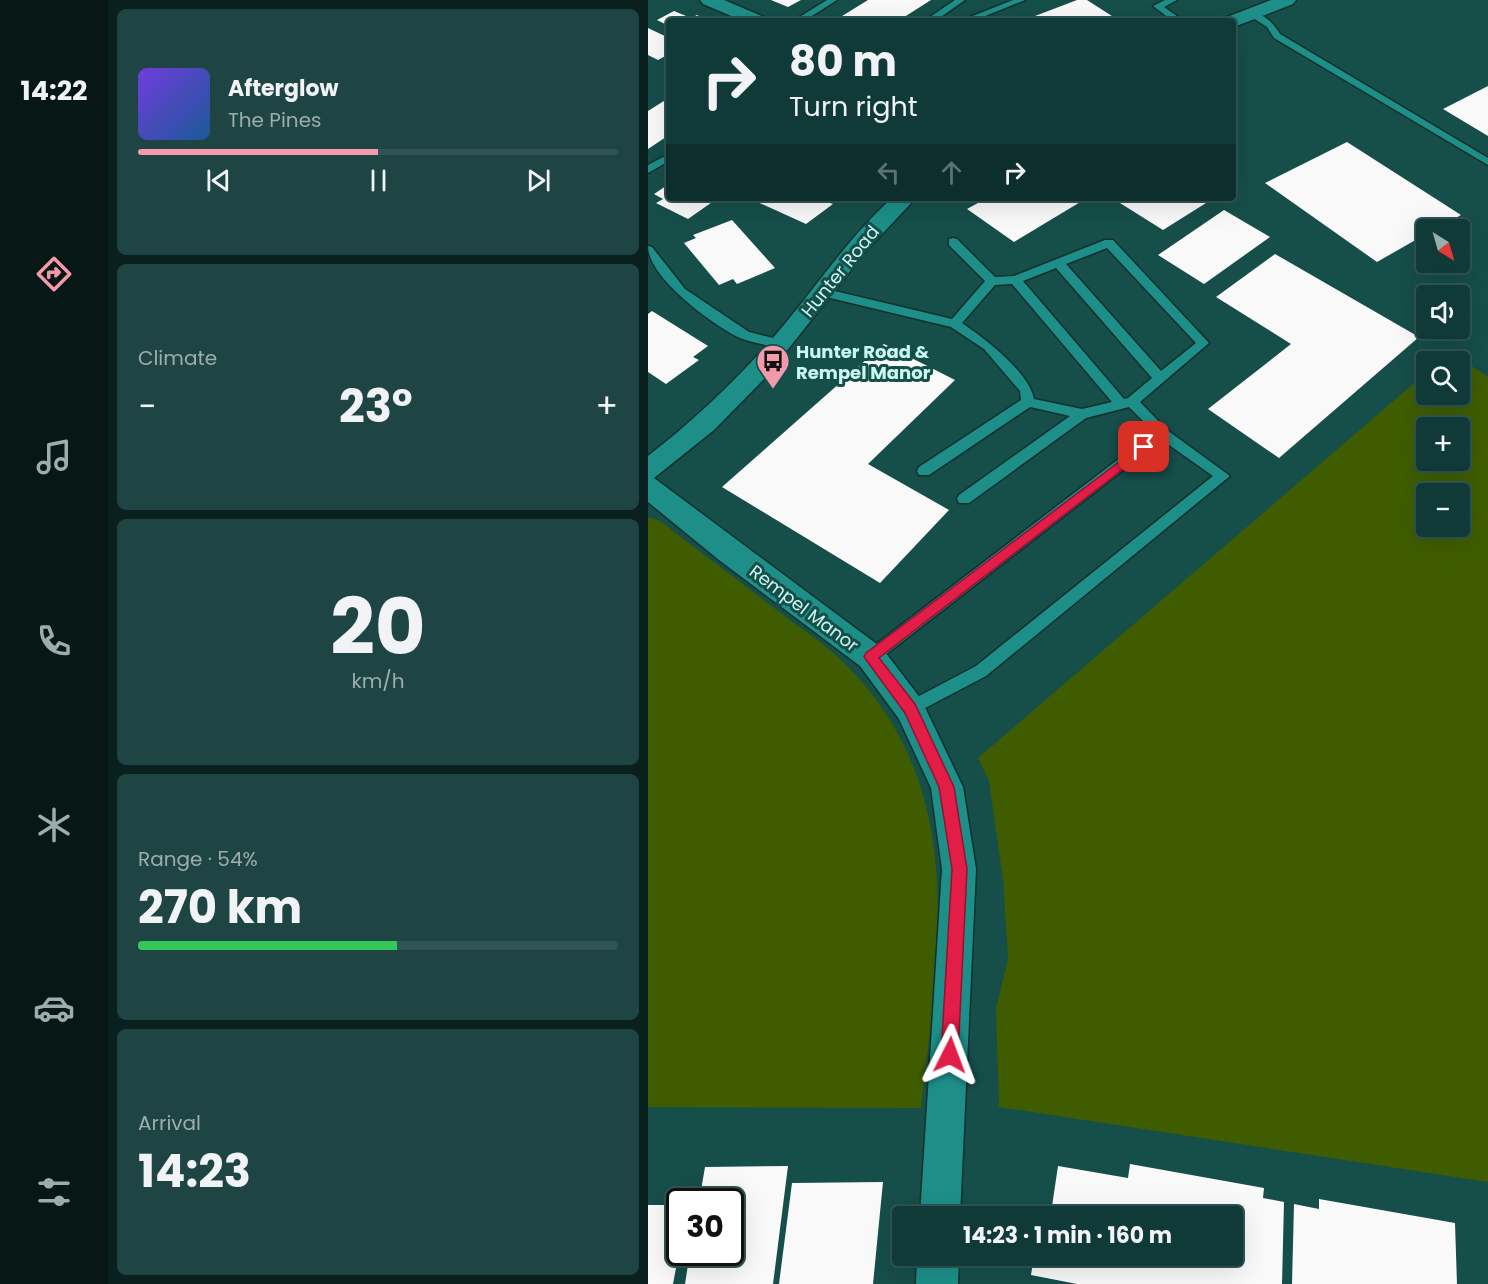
<!DOCTYPE html>
<meta charset="utf-8">
<style>
:root{--surface:#103a38;--page:#1e4543;--text:#f1f3f6;--muted:#9cadae;--line:#305453;--accent:#f39aaa}
body{margin:0;font-family:Poppins,sans-serif;background:var(--page);color:var(--text);height:100vh;display:flex;flex-direction:column;font-size:22px;white-space:nowrap}
*{box-sizing:border-box;margin:0}
p{font-size:20px;color:var(--muted)}
.icon{flex:none;width:33px;height:33px;fill:none;stroke:currentColor;stroke-width:2;stroke-linecap:round;stroke-linejoin:round}
.map{position:relative;flex:1;overflow:hidden}
.details{display:flex;flex-direction:column;gap:9px;padding:9px;background:#09201f;width:540px}
.details>*{flex:none}
.banner{position:absolute;left:18px;top:18px;width:570px;height:183px;border-radius:6px;box-shadow:0 6px 24px #0002,0 0 0 2px var(--line);background:#103a38;color:var(--text);overflow:hidden}
.needle{width:39px;rotate:143deg}
.buttons{position:absolute;left:768px;top:219px;display:grid;gap:12px}
.buttons a{display:grid;place-items:center;width:54px;height:54px;border-radius:6px;background:var(--surface);box-shadow:0 6px 24px #0002,0 0 0 2px var(--line);font-size:30px}
.speed{position:absolute;left:18px;top:1188px;display:flex;gap:12px;font-size:30px;font-weight:700;text-align:center}
.speed>*{display:grid;place-content:center;width:78px;height:78px;border-radius:50%;background:var(--surface);box-shadow:0 6px 24px #0002,0 0 0 2px var(--line);line-height:1}
.speed .limit{border:3px solid #111;border-radius:9px;background:#fff;color:#111}
.pin{position:absolute;display:grid;place-items:center;width:51px;height:51px;color:#fff;margin:-26px;border-radius:12px;box-shadow:0 3px 9px #0006}
.me{position:absolute;width:66px;margin:-33px;rotate:3deg;stroke-linejoin:round;filter:drop-shadow(0 0 4px #0008)}
.turn{display:flex;align-items:center;gap:21px;height:126px;padding:0 24px;font-size:27px}
.turn .icon{width:78px;height:78px;stroke-width:2.5}
.turn b{display:block;font-size:42px;line-height:51px}
.lanes{display:flex;align-items:center;height:57px;padding:0 24px;background:#0003;justify-content:center;gap:30px;direction:ltr}
.lanes .off{opacity:.35}
.big{font-size:45px;font-weight:700;line-height:1.1}
.details .tile{flex:1;display:flex;flex-direction:column;justify-content:center;gap:9px;min-width:0;padding:0 21px;border-radius:9px;background:var(--page)}
.details .dial{align-items:center;gap:0}
.dial b{font-size:78px;line-height:1}
.song{display:flex;align-items:center;gap:18px}
.cover{width:72px;height:72px;border-radius:9px;background:linear-gradient(135deg,hsl(260 70% 55%),hsl(210 70% 35%))}
.played{height:6px;border-radius:3px;background:linear-gradient(90deg,var(--accent) 50%,var(--line) 50%)}
.keys{display:flex;justify-content:space-around;direction:ltr}
.heat{display:flex;justify-content:space-between;align-items:center;font-size:33px;direction:ltr}
.charge{height:9px;border-radius:4px;background:linear-gradient(90deg,#34c759 54%,var(--line) 0)}
.trip{position:absolute;left:244px;top:1206px;width:351px;height:60px;border-radius:6px;background:var(--surface);box-shadow:0 6px 24px #0002,0 0 0 2px var(--line);font-weight:700;line-height:60px;text-align:center}
main{display:flex;flex:1;min-height:0}
.menu{display:flex;flex-direction:column;width:108px;justify-content:space-around;align-items:center;background:#061716;color:var(--muted)}
.menu .icon{width:42px;height:42px}
.menu .active{color:var(--accent)}
.menu b{font-size:27px;color:var(--text)}
.map>svg:first-child{display:block}
</style>
<main>
<nav class="menu">
<b>14:22</b>
<svg class="icon active" aria-label="directions" viewBox="0 0 24 24"><path d="M12 3l9 9-9 9-9-9zM9 14v-3h6M13 9l2 2-2 2"/></svg>
<svg class="icon" aria-label="music" viewBox="0 0 24 24"><path d="M9 18V5l10-2v13"/><circle cx="6" cy="18" r="3"/><circle cx="16" cy="16" r="3"/></svg>
<svg class="icon" aria-label="phone" viewBox="0 0 24 24"><path d="M5 4h4l2 5-3 2q2 4 5 5l2-3 5 2v4C11 20 4 13 5 4z"/></svg>
<svg class="icon" aria-label="climate" viewBox="0 0 24 24"><path d="M12 3v18M4 7l16 10M4 17L20 7"/></svg>
<svg class="icon" aria-label="car" viewBox="0 0 24 24"><path d="M5 17H2v-5l4-1 3-4h7l3 4 3 1v5h-3M9 17h6M6 11h13"/><circle cx="7" cy="17" r="2"/><circle cx="17" cy="17" r="2"/></svg>
<svg class="icon" aria-label="filters" viewBox="0 0 24 24"><path d="M4 7h16M4 17h16"/><circle cx="9" cy="7" r="2"/><circle cx="15" cy="17" r="2"/></svg>
</nav>
<section class="details">
<div class="tile">
<div class="song"><i class="cover"></i><div><b>Afterglow</b><p>The Pines</p></div></div>
<div class="played"></div>
<div class="keys"><svg class="icon" aria-label="previous" viewBox="0 0 24 24"><path d="M18 5L8 12l10 7zM5 5v14"/></svg><svg class="icon" aria-label="pause" viewBox="0 0 24 24"><path d="M8 5v14M16 5v14"/></svg><svg class="icon" aria-label="next" viewBox="0 0 24 24"><path d="M6 5l10 7-10 7zM19 5v14"/></svg></div>
</div>
<div class="tile"><p>Climate</p>
<div class="heat"><a>−</a><b class="big">23°</b><a>+</a></div>
</div>
<div class="tile dial"><b>20</b><p>km/h</p></div>
<div class="tile"><p>Range · 54%</p><b class="big">270 km</b><div class="charge"></div></div>
<div class="tile"><p>Arrival</p><b class="big">14:23</b></div>
</section>
<div class="map">
<svg width="840" height="1284" viewBox="0 0 840 1284">
<rect width="100%" height="100%" fill="#164e4a"/>
<path fill="#3f5d00" fill-rule="evenodd" d="M803 352 840 377V1182L351 1107 348 1008 360 959 355 880 341 781 330 758 778 373V394H812V362L792 361ZM778 428H812V460H778ZM778 494H812V526H778Z
M0 517 12 521C51 551 91 581 131 612 152 628 176 643 195 662 322 785 291 951 273 1108L0 1107Z"/>
<path fill="#f9f9f9" d="M123 0H153L140 7Z
M220 0H283L250 21H186Z
M429 0H439L467 18 460 21H374Z
M26 11 43 18 49 15 61 21H21V26L9 20Z
M0 28 21 38V54L10 60 0 55Z
M840 86V136L795 109Z
M19 99 21 135 0 149V111Z
M699 142 813 215 787 230H778V234L729 262 617 183Z
M21 184V198H70L40 219 8 203 15 199 6 194Z
M107 198H184L179 202 185 204 158 224 105 200Z
M339 198H439L366 242 319 209Z
M464 198H566L515 230Z
M576 210 622 237 556 284 510 255Z
M84 220 127 268 89 284 85 279 71 285 36 243 48 238 45 235Z
M627 254 771 337 631 458 560 409 643 344 568 297Z
M4 311 60 346 45 357 51 360 18 384 0 372V314Z
M236 344 307 380 220 464 301 510 232 583 74 487Z
M482 1164 616 1188 615 1198 636 1202 634 1284H429L383 1275 386 1256H585V1216H391L392 1211 403 1213 410 1166 480 1178Z
M140 1166 125 1284H37L42 1252H82V1202H51L57 1167Z
M235 1182 225 1284H131L144 1183Z
M671 1199 807 1223 809 1284H644L646 1204 671 1209Z
M0 1205H32V1247L25 1284H0Z"/>
<g fill="none" stroke-linecap="round" stroke-linejoin="round">
<g stroke="#10312e" stroke-width="3">
<path id="lane" d="M179 0H189L156 21H145Z
M307 0H317L287 21H276Z
M365 0H377L325 21H312Z
M517 0H529L516 7 536 21H525L505 6Z
M602 12C615 12 626 24 632 34L840 158V165L626 38 619 27 602 16Z
M21 154V161L0 173V165Z
M305 238 309 239 347 277 366 276 457 240H465L561 343 492 402 519 430 582 476 338 676 262 716 256 714 254 709 256 704 328 666 565 476 514 440 228 662 223 664 218 662 215 657 218 652 506 432 481 407 438 418 321 503H311L309 499 311 495 422 416 382 407 281 475H271L269 471 271 467 373 400 372 391 336 349 303 327 174 296 168 292 174 288 304 319 337 281 301 245V239ZM459 248 548 343 513 371 418 264ZM408 268 504 378 480 398 476 399 375 281ZM364 284 464 402 434 409 386 399C381 372 336 338 314 323L347 285Z
M0 246 4 247 37 289 101 332 137 341V347L133 348C120 345 104 343 92 338 65 325 0 278 0 246Z"/>
</g>
<g stroke="#10312e" stroke-width="3">
<path id="street" d="M52 0H76L116 17 119 21H95L55 4Z
M623 0H648L645 4 591 25 585 26V21H576L579 17Z
M244 198H268L218 251 118 377 66 430 6 478 234 648 273 699 315 787 328 869 312 1216H272L294 869 283 788 251 719 212 666 71 560 0 502V456C49 418 95 374 135 326 171 283 202 236 244 198Z
M269 1256H311L310 1284H268Z"/>
</g>
<use href="#lane" fill="#1d8f88" fill-rule="evenodd"/>
<use href="#street" fill="#1d8f88" fill-rule="evenodd"/>
</g>
<path fill="#e11d48" stroke="#92132f" stroke-width="1.5" d="M496 443 500 444V450L231 658 267 704 306 787 319 869 310 1055 308 1061 302 1063 295 1061 293 1055 304 869 291 787 257 713 216 657 218 653Z"/>
<defs>
<g id="bus-pin" transform="scale(1.725)"><path d="M0 17L-7.5 6A9.5 9.5 0 1 1 7.5 6Z" fill="#f39aaa" stroke="#164e4a"/><path d="M-5-6H5V4H4V6H2V4H-2V6H-4V4H-5ZM-3.5-4V0h7V-4ZM-3.5 1.2v1.5H-2V1.2ZM2 1.2v1.5H3.5V1.2Z" fill="#111"/></g>
</defs>
<g fill-rule="evenodd">
<use href="#bus-pin" x="125" y="361"/>
</g>
<g text-anchor="middle" dominant-baseline="central" stroke-width="6" stroke-linejoin="round" paint-order="stroke">
<g font-size="18" fill="#caf8f3" stroke="#164e4a">
<text transform="translate(192 271) rotate(-51)">Hunter Road</text>
<text transform="translate(156 608) rotate(37)">Rempel Manor</text>
</g>
<g font-size="18" font-weight="bold" fill="#caf8f3" stroke="#164e4a" text-anchor="start">
<text x="148" y="351">Hunter Road &amp;<tspan x="148" dy="21">Rempel Manor</tspan></text>
</g>
</g>
</svg>
<div class="buttons">
<a><svg class="needle" viewBox="-14 -14 28 28"><path d="M0-13l5 13h-10z" fill="#e53935"/><path d="M0 13l5-13h-10z" fill="#9cadae"/></svg></a>
<a><svg class="icon" aria-label="sound" viewBox="0 0 24 24"><path d="M4 9h4l5-4v14l-5-4H4zM17 9q2 3 0 6"/></svg></a>
<a><svg class="icon" aria-label="search" viewBox="0 0 24 24"><circle cx="10" cy="10" r="6"/><path d="M15 15l6 6"/></svg></a>
<a>+</a>
<a>−</a>
</div>
<div class="speed"><div class="limit">30</div></div>
<div class="pin" style="left:496px;top:447px;background:#d93025"><svg class="icon" aria-label="arrive" viewBox="0 0 24 24"><path d="M6 21V4h12l-3 4 3 4H6"/></svg></div>
<svg class="me" style="left:302px;top:1055px" viewBox="-20 -20 40 40"><path d="M0-17L14 15 0 8-14 15z" fill="#e11d48" stroke="#fff" stroke-width="4"/></svg>
<div class="trip">14:23 · 1 min · 160 m</div>
<div class="banner">
<div class="turn"><svg class="icon" aria-label="right" viewBox="0 0 24 24"><path d="M7 20v-9h11M14 6l5 5-5 5"/></svg><div><b>80 m</b>Turn right</div></div>
<div class="lanes"><svg class="icon off" aria-label="left" viewBox="0 0 24 24"><path d="M17 20v-9H6M10 6l-5 5 5 5"/></svg><svg class="icon off" aria-label="ahead" viewBox="0 0 24 24"><path d="M12 20V5M6 11l6-6 6 6"/></svg><svg class="icon" aria-label="right" viewBox="0 0 24 24"><path d="M7 20v-9h11M14 6l5 5-5 5"/></svg></div>
</div>
</div>
</main>
